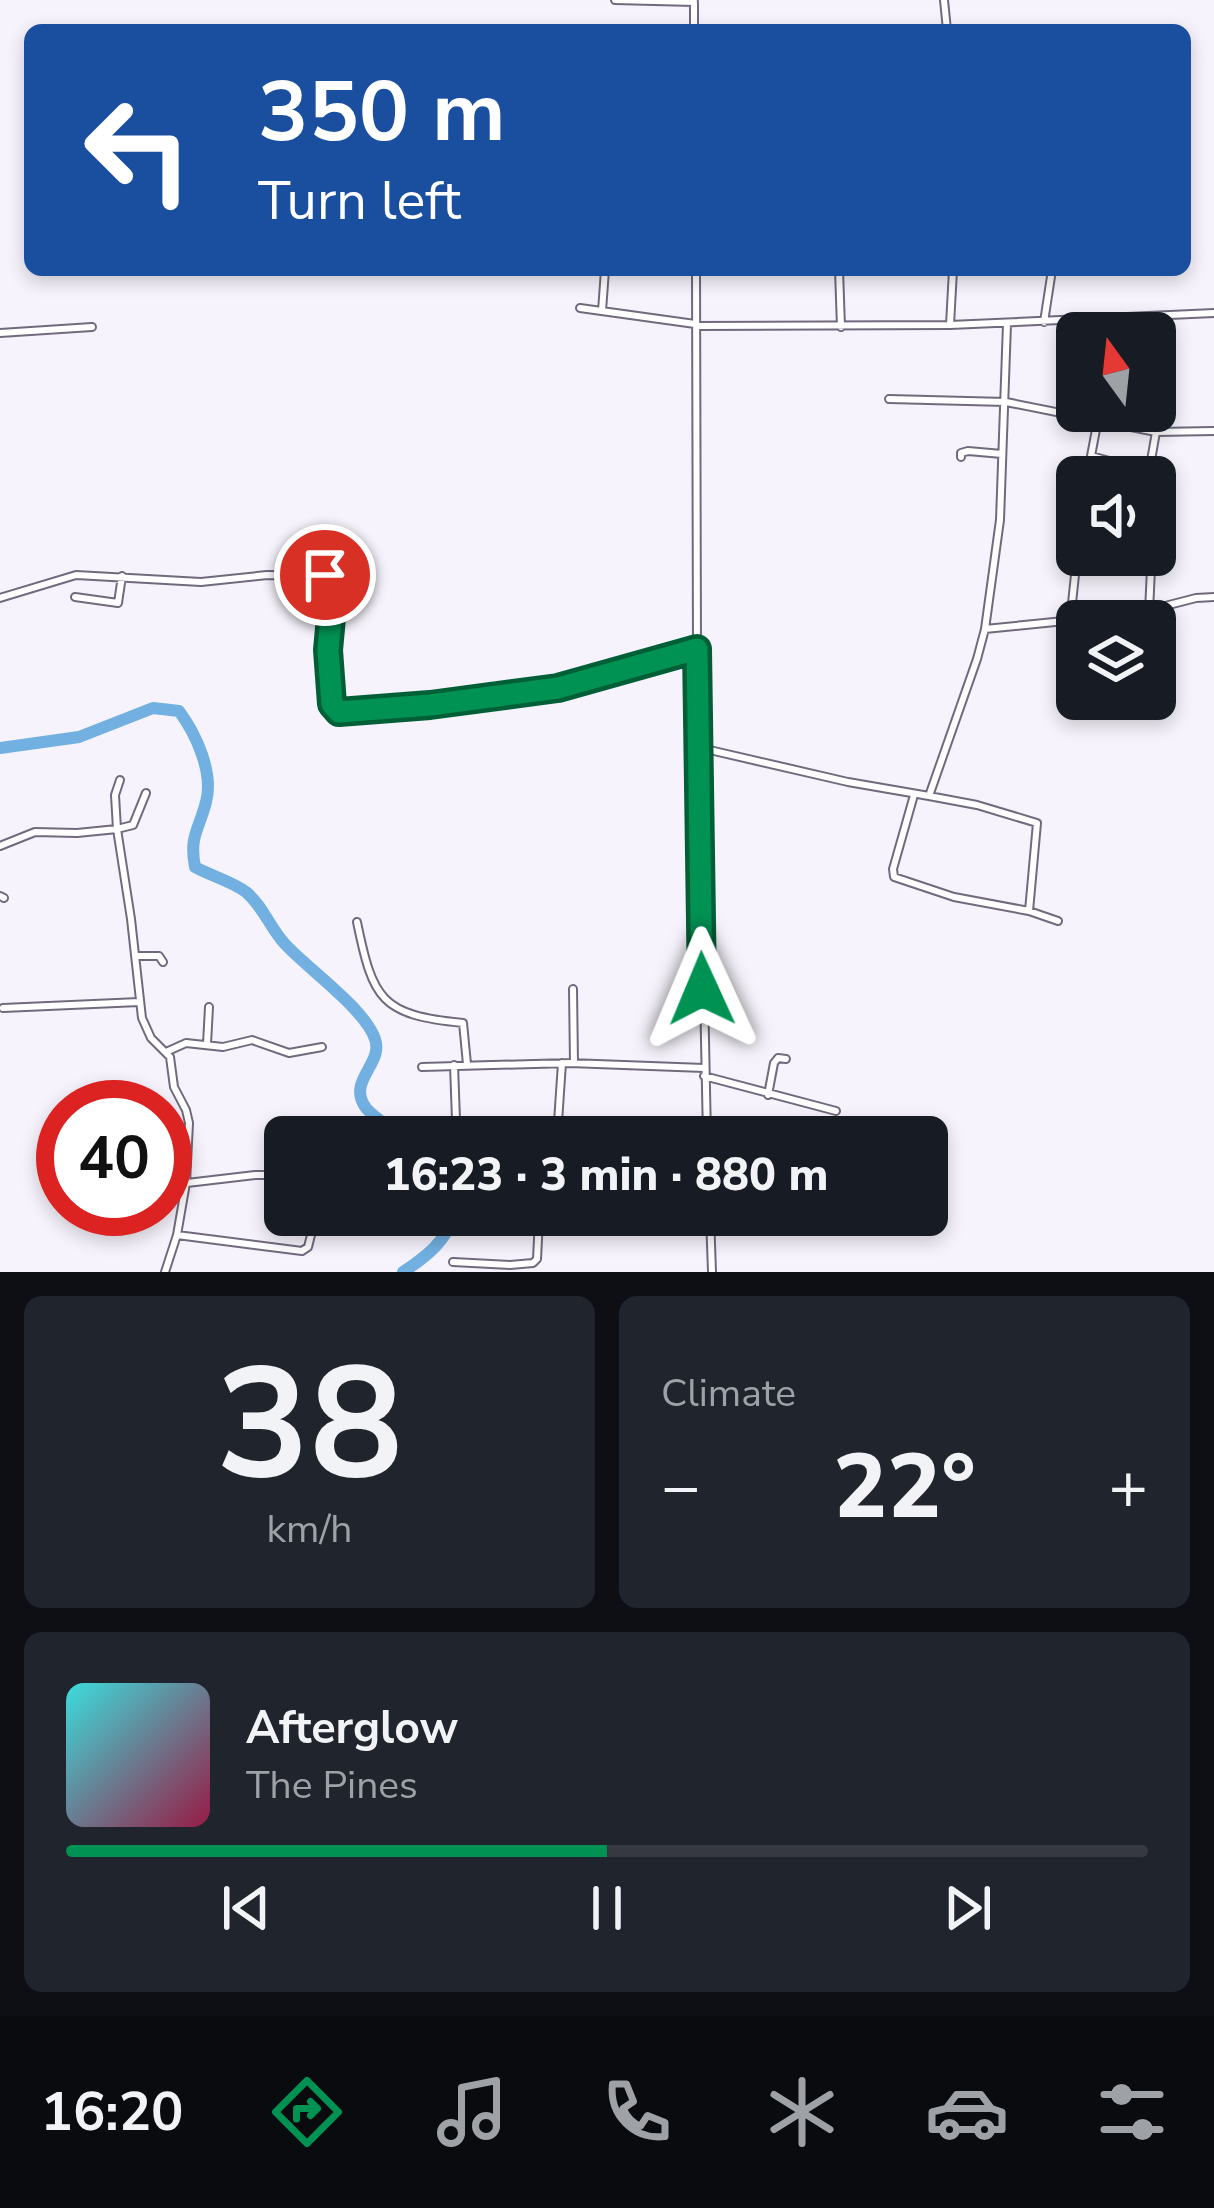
<!DOCTYPE html>
<meta charset="utf-8">
<style>
:root{--surface:#171b24;--page:#20242c;--text:#f1f3f6;--muted:#9ea1a6;--line:#363941;--accent:#009253}
body{margin:0;font-family:"Nunito Sans",sans-serif;background:var(--page);color:var(--text);height:100vh;display:flex;flex-direction:column;font-size:45px;white-space:nowrap}
*{box-sizing:border-box;margin:0}
p{font-size:39px;color:var(--muted)}
.icon{flex:none;width:66px;height:66px;fill:none;stroke:currentColor;stroke-width:2;stroke-linecap:round;stroke-linejoin:round}
.map{position:relative;height:1272px;overflow:hidden}
.sheet{display:flex;flex-direction:column;gap:24px;padding:24px;background:#0d0f14;flex:1}
.sheet>*{flex:none}
.top-card{position:absolute;left:24px;top:24px;width:1167px;height:252px;border-radius:18px;box-shadow:0 6px 18px #0003;background:#1a4fa0;color:#fff;overflow:hidden}
.needle{width:78px;rotate:345deg}
.tools{position:absolute;left:1056px;top:312px;display:grid;gap:24px}
.tools a{display:grid;place-items:center;width:120px;height:120px;border-radius:18px;background:var(--surface);box-shadow:0 6px 18px #0003;font-size:60px}
.speed{position:absolute;left:36px;top:1080px;display:flex;gap:24px;font-size:60px;font-weight:700;text-align:center}
.speed>*{display:grid;place-content:center;width:156px;height:156px;border-radius:50%;background:var(--surface);box-shadow:0 6px 18px #0003;line-height:1}
.speed .limit{border:18px solid #d22;background:#fff;color:#111}
.pin{position:absolute;display:grid;place-items:center;width:102px;height:102px;color:#fff;margin:-51px;border:6px solid #fff;border-radius:50%;box-shadow:0 3px 12px #0007}
.me{position:absolute;width:132px;margin:-66px;rotate:359deg;stroke-linejoin:round;filter:drop-shadow(0 0 9px #0008)}
.turn{display:flex;align-items:center;gap:42px;height:252px;padding:0 36px;font-size:54px}
.turn .icon{width:156px;height:156px;stroke-width:2.5}
.turn b{display:block;font-size:84px;line-height:102px}
.big{font-size:90px;font-weight:800;line-height:1.1}
.sheet .tile{flex:1;display:flex;flex-direction:column;justify-content:center;gap:18px;min-width:0;padding:0 42px;border-radius:18px;background:var(--page)}
.sheet .dial{align-items:center;gap:0}
.dial b{font-size:156px;line-height:1}
.song{display:flex;align-items:center;gap:36px}
.cover{width:144px;height:144px;border-radius:18px;background:linear-gradient(135deg,hsl(180 70% 55%),hsl(340 70% 35%))}
.played{height:12px;border-radius:6px;background:linear-gradient(90deg,var(--accent) 50%,var(--line) 50%)}
.keys{display:flex;justify-content:space-around;direction:ltr}
.heat{display:flex;justify-content:space-between;align-items:center;font-size:66px;direction:ltr}
.sheet .tiles{flex:1;display:grid;gap:24px;grid-template-columns:1fr 1fr}
.tile:last-child{grid-column:span 2}
.trip{position:absolute;left:264px;top:1116px;width:684px;height:120px;border-radius:18px;background:var(--surface);box-shadow:0 6px 18px #0003;font-weight:800;line-height:120px;text-align:center}
.dock{display:flex;height:192px;justify-content:space-around;align-items:center;background:#090b0e;color:var(--muted)}
.dock .icon{width:84px;height:84px}
.dock .selected{color:var(--accent)}
.dock b{font-size:54px;color:var(--text)}
.map>svg:first-child{display:block}
</style>
<div class="map">
<svg width="1214" height="1272" viewBox="0 0 1214 1272">
<rect width="100%" height="100%" fill="#f6f3fc"/>
<g fill="none" stroke-linecap="round" stroke-linejoin="round">
<path stroke="#71b0e0" stroke-width="12" d="M0 748 79 737 153 708 179 711C196 734 214 773 206 802 199 830 189 836 195 867 211 876 231 881 246 892 263 906 270 928 285 944 308 969 365 1009 375 1039 384 1064 346 1081 366 1108 375 1119 392 1128 403 1137
M403 1272C423 1259 449 1240 452 1215"/>
<g stroke="#716a7e" stroke-width="10">
<path id="minor" d="M615 0 694 2
M944 0 947 30
M694 4V30
M696 270 697 649 707 1137
M839 270 841 327
M580 308 695 324
M602 311 605 270
M1044 322 1052 270
M950 325 953 270
M696 326 950 325 1214 313
M0 333 92 327
M889 399 1006 402 1156 432 1214 431
M1098 419 1091 456 1113 462
M961 457V453L968 451 1002 454
M1150 466 1156 432
M75 597 118 603 122 576
M0 598 76 575 201 582 267 575 329 576C340 595 328 624 328 646 328 666 329 687 333 707L339 712 430 705 558 688 697 649
M1070 622 1077 556 1151 568 1149 612
M985 629 1134 614 1196 598 1214 597
M701 748 848 782 929 796 977 659 985 629 1000 520 1007 324
M120 780 115 795 117 829 133 825 146 793
M914 795 893 869 894 877 954 897 1029 911 1037 823 977 805 929 796
M0 846 35 832 77 833 117 829 131 919 142 1018 151 1038 170 1057 174 1087 186 1110 189 1123 186 1183 177 1235 165 1272
M0 896 4 898
M1029 911 1058 921
M357 922C373 1000 381 1015 463 1023L467 1064
M135 956H159L163 962
M573 989 574 1063
M3 1008 139 1002
M207 1044 209 1007
M166 1052 186 1043 223 1047 252 1040 289 1053 322 1047
M454 1065 456 1120
M422 1067 570 1063 704 1068
M704 1076 836 1111
M768 1095 774 1063 778 1058 786 1059
M557 1137 562 1063
M187 1183 255 1175H285
M710 1215 712 1272
M177 1235 302 1251 308 1247 316 1215
M453 1262 510 1265 533 1263 537 1259 539 1219 543 1215"/>
</g>
<use href="#minor" stroke="#fff" stroke-width="6"/>
</g>
<g fill="none" stroke-linecap="round" stroke-linejoin="round">
<g stroke="#005f36" stroke-width="30">
<path id="route" d="M325 575 331 578 334 585 328 650 332 704 339 712 430 705 558 688 697 649 702 989"/>
</g>
<use href="#route" stroke="#009253" stroke-width="21"/>
</g>
</svg>
<div class="tools">
<a><svg class="needle" viewBox="-14 -14 28 28"><path d="M0-13l5 13h-10z" fill="#e53935"/><path d="M0 13l5-13h-10z" fill="#9ea1a6"/></svg></a>
<a><svg class="icon" aria-label="sound" viewBox="0 0 24 24"><path d="M4 9h4l5-4v14l-5-4H4zM17 9q2 3 0 6"/></svg></a>
<a><svg class="icon" aria-label="layers" viewBox="0 0 24 24"><path d="M12 4l9 5-9 5-9-5zM3 14l9 5 9-5"/></svg></a>
</div>
<div class="speed"><div class="limit">40</div></div>
<div class="pin" style="left:325px;top:575px;background:#d93025"><svg class="icon" aria-label="arrive" viewBox="0 0 24 24"><path d="M6 21V4h12l-3 4 3 4H6"/></svg></div>
<svg class="me" style="left:702px;top:989px" viewBox="-20 -20 40 40"><path d="M0-17L14 15 0 8-14 15z" fill="#009253" stroke="#fff" stroke-width="4"/></svg>
<div class="trip">16:23 · 3 min · 880 m</div>
<div class="top-card">
<div class="turn"><svg class="icon" aria-label="left" viewBox="0 0 24 24"><path d="M17 20v-9H6M10 6l-5 5 5 5"/></svg><div><b>350 m</b>Turn left</div></div>
</div>
</div>
<section class="sheet">
<div class="tiles">
<div class="tile dial"><b>38</b><p>km/h</p></div>
<div class="tile"><p>Climate</p>
<div class="heat"><a>−</a><b class="big">22°</b><a>+</a></div>
</div>
<div class="tile">
<div class="song"><i class="cover"></i><div><b>Afterglow</b><p>The Pines</p></div></div>
<div class="played"></div>
<div class="keys"><svg class="icon" aria-label="previous" viewBox="0 0 24 24"><path d="M18 5L8 12l10 7zM5 5v14"/></svg><svg class="icon" aria-label="pause" viewBox="0 0 24 24"><path d="M8 5v14M16 5v14"/></svg><svg class="icon" aria-label="next" viewBox="0 0 24 24"><path d="M6 5l10 7-10 7zM19 5v14"/></svg></div>
</div>
</div>
</section>
<nav class="dock">
<b>16:20</b>
<svg class="icon selected" aria-label="directions" viewBox="0 0 24 24"><path d="M12 3l9 9-9 9-9-9zM9 14v-3h6M13 9l2 2-2 2"/></svg>
<svg class="icon" aria-label="music" viewBox="0 0 24 24"><path d="M9 18V5l10-2v13"/><circle cx="6" cy="18" r="3"/><circle cx="16" cy="16" r="3"/></svg>
<svg class="icon" aria-label="phone" viewBox="0 0 24 24"><path d="M5 4h4l2 5-3 2q2 4 5 5l2-3 5 2v4C11 20 4 13 5 4z"/></svg>
<svg class="icon" aria-label="climate" viewBox="0 0 24 24"><path d="M12 3v18M4 7l16 10M4 17L20 7"/></svg>
<svg class="icon" aria-label="car" viewBox="0 0 24 24"><path d="M5 17H2v-5l4-1 3-4h7l3 4 3 1v5h-3M9 17h6M6 11h13"/><circle cx="7" cy="17" r="2"/><circle cx="17" cy="17" r="2"/></svg>
<svg class="icon" aria-label="filters" viewBox="0 0 24 24"><path d="M4 7h16M4 17h16"/><circle cx="9" cy="7" r="2"/><circle cx="15" cy="17" r="2"/></svg>
</nav>
